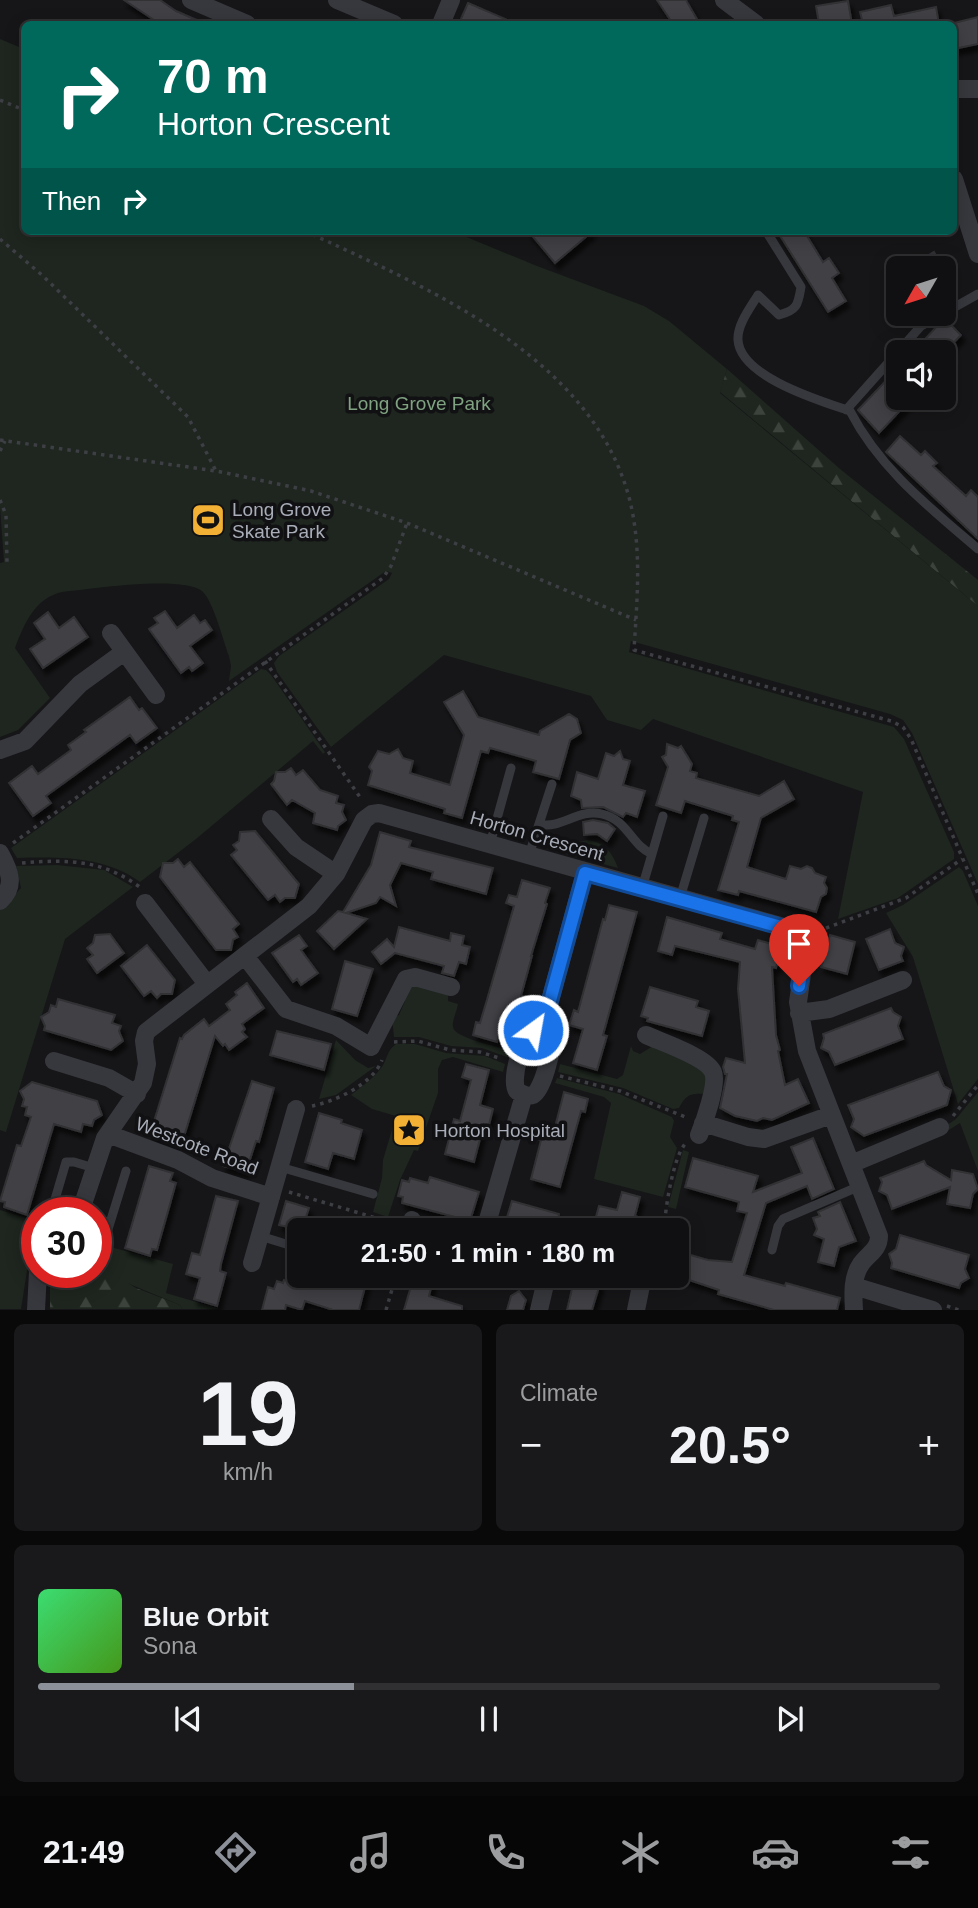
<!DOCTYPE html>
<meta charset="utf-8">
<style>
:root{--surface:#101012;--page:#19191b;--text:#f1f3f6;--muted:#9c9d9f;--line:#303032;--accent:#8c9099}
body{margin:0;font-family:Arial,sans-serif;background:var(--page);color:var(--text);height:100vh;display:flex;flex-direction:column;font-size:26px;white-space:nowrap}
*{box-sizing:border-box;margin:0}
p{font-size:23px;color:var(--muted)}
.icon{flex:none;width:38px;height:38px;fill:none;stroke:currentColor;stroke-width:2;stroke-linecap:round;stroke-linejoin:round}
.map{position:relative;height:1310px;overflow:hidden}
.details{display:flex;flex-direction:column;gap:14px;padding:14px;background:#09090a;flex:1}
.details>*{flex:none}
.top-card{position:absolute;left:21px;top:21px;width:936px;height:214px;border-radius:10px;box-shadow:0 4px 18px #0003,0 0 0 2px var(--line);background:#00695c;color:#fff;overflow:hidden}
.needle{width:46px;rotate:231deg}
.controls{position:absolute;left:886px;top:256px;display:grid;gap:14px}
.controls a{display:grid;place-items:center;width:70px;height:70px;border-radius:10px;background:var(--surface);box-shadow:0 4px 18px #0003,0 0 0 2px var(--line);font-size:35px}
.speed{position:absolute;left:21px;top:1197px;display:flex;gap:14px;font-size:35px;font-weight:700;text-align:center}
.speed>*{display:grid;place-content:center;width:91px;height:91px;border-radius:50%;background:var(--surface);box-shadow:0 4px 18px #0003,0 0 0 2px var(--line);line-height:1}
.speed .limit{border:10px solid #d22;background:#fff;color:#111}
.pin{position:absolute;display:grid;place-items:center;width:60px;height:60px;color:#fff;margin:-72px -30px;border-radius:50% 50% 50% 0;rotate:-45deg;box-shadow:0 0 7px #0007}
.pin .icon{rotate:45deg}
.me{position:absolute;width:77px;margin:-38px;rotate:32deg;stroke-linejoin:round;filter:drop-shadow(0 0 5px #0008)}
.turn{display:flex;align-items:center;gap:24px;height:147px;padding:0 21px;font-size:32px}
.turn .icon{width:91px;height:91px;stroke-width:2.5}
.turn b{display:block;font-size:49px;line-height:60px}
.then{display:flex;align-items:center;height:66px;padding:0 21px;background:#0003;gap:14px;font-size:26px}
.big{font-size:52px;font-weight:800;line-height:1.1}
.details .card{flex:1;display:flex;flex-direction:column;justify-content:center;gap:10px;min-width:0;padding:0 24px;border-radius:10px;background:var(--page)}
.details .dial{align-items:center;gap:0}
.dial b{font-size:91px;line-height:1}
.song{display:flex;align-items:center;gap:21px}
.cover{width:84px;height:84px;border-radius:10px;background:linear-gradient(135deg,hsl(140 70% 55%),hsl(100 70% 35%))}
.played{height:7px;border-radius:4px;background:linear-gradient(90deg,var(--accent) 35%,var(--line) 35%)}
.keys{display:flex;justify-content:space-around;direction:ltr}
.heat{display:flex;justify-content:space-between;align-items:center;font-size:38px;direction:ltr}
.details .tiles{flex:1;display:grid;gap:14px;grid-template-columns:1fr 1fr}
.card:last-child{grid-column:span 2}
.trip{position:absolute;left:287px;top:1218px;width:402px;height:70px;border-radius:10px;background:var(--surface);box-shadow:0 4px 18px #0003,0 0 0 2px var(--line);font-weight:800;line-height:70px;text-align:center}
.menu{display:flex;height:112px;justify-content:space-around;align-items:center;background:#060607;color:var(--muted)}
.menu .icon{width:49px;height:49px}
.menu .current{color:var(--accent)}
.menu b{font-size:32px;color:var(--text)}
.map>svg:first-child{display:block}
</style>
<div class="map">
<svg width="978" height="1310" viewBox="0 0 978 1310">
<defs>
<pattern id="forest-firs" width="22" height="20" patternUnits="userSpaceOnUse" patternTransform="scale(1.75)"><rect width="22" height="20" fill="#1e261f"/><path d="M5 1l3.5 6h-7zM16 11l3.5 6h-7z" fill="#3c433d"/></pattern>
<filter id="shadow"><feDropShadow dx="3.5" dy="6" stdDeviation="2" flood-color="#0009"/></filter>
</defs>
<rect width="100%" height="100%" fill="#161618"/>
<path fill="#1e261f" d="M0 39 24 49V231H452L537 266 644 306 669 321 727 369 720 393 978 606V884L912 733 903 720 890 714 631 641 629 652 894 727 904 739 954 852V859L898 898 838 919 863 792 653 719 641 730 607 720 591 696 444 655 331 747 277 672 274 663 279 656 389 579 392 573 386 571 229 681 231 666 229 656C223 641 214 602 202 591 182 575 90 589 62 592 35 598 24 624 15 648L50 698 18 730 0 737V563L4 562 0 507Z
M261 669 266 670 271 675 325 752 323 754 313 741 196 839 140 882C104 856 60 857 17 858L11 848Z
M587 840C603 841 613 853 618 868L562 853 579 842Z
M57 865 104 870 133 887 65 939 6 1132 0 1130V910L21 888 16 866Z
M959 867 963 871 978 906V1079L958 1104 913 957 886 913 903 905Z
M408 984 448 993V1001L458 1004C457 1011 452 1020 453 1027 454 1038 499 1047 509 1050L507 1057 482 1048 451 1046 419 1037H394L392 1018 399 1015 405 1001 402 993Z
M533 1039H542L546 1044 541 1067 523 1061Z
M336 1040 355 1060 368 1068 376 1066 336 1095 319 1099Z
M396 1044H415L446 1053 485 1056 505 1064 503 1072 453 1057 442 1060 438 1069V1093L418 1151 414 1150 400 1180 388 1217 373 1212 382 1178 383 1160 396 1116 372 1109 351 1095C361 1087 373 1079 381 1068 388 1059 386 1051 396 1044Z
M631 1046 633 1051 640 1054 653 1046 703 1069 706 1073 704 1094C690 1093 686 1095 679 1108L673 1109 623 1088 558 1072 560 1064 617 1079 623 1075Z
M557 1078 619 1094 672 1117 674 1121 670 1137 677 1148 663 1197 594 1179 611 1103 604 1097 555 1083Z
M978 1092V1171L960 1123 944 1133 941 1129 956 1119Z
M683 1150 689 1152 676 1209 668 1207Z
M0 1210 37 1221V1235L31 1245 21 1309H0Z
M96 1243 173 1264 166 1293 220 1309H182L180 1305 127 1283 96 1263Z"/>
<path fill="url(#forest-firs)" d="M727 369 840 469 978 580V606L720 392Z
M96 1263 136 1288 180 1305 182 1309H50V1272H96Z"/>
<path fill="#404145" stroke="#303034" stroke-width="2" filter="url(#shadow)" d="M124 0H160L176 11 206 24H160Z
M657 0H686L697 19 688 24H673Z
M848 1 852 24H819L816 6Z
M468 3 517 24H469L460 21Z
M891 5 894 16 936 7 939 24H863L860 12Z
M978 17V44L954 49V23Z
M528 231H593L555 263Z
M777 231H804L823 262 829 258 839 273 832 278 846 301 828 312Z
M934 252 943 268H907Z
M946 320 961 335 945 352H913L939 324Z
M898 368V397H913L879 433 858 410Z
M900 436 921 455 925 451 937 463 933 466 966 496 971 490 978 497V539L886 452Z
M165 611 177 628 194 615 200 623 205 620 212 630 190 646 203 663 192 671 189 667 181 673 149 629 158 623 154 618Z
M48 612 59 628 74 617 88 637 43 668 30 649 45 639 34 623Z
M463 691 478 717 539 735 540 731 569 714 577 719 581 733 570 740 559 779 533 772 536 761 490 748 488 753 481 751 462 818 444 813 445 809 368 785 372 771 369 767 378 751 389 754 398 749 403 758 413 761 410 773 450 785 464 735 444 702Z
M130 697 139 710 142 708 157 728 136 743 130 735 46 796 51 803 33 816 9 783 32 766 38 774 71 750 68 745 86 732 84 730Z
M667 744 678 748 681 746 692 764 690 771 697 773 696 778 759 796 784 781 794 799 761 818 747 867 786 879 790 866 801 869 807 866 812 868 815 873 826 877 824 883 827 888 826 894 821 897 816 912 739 891 738 895 718 890 739 822 732 820 733 816 685 801 681 813 656 805 668 767 662 757 666 755Z
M620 751 623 759 630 761 623 785 645 791 637 817 626 813 623 817 603 807 582 808 581 800 571 796 577 772 598 779 606 753 614 756Z
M291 768 296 775 303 770 320 790 338 796 336 803 344 805 342 812 346 820 338 826 337 830 313 823 315 813 292 800 287 805 271 784 274 781 276 772H285Z
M593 820 608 823 615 829 607 841 597 834 584 835 583 822Z
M255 831 299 884 295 898H285L280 902 275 895 268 900 231 855 237 850 233 845 239 841 240 832Z
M380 832 411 841 409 847 493 868 486 894 431 879 433 872 401 863 390 885 396 906 380 897 376 903 346 913 367 919 334 949 317 931 338 911 343 912 371 865Z
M178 859 184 867 190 862 239 924 233 929 238 937 233 940 231 950H216L160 877 163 863H173Z
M522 880 550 888 545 903 547 904 531 956H532L521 996H524L520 1011 507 1008 497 1042 473 1035 476 1022 480 1023 486 1003 514 906 506 903 509 895 517 897Z
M609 905 637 912 603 1035 607 1036 597 1070 573 1063 583 1029 569 1025 574 1010 578 1012 603 919 605 920Z
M667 917 722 933 720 939 755 949 758 940 782 947 776 968 772 967 776 1035 780 1050 778 1051 785 1085 798 1079 809 1103 772 1120 763 1118 757 1121 735 1116 720 1108 727 1074H725L723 1067 726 1058 745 1063 738 989 740 962 675 946 672 955 658 951Z
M399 927 450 941 451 933 464 936 462 945 470 947 466 964 459 962 454 976 442 973 444 966 395 953 381 964 372 952 387 939 394 947Z
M890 929 895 943 904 947 901 956 903 961 879 970 866 939Z
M110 934 124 953 97 973 87 959 93 955 87 948 93 943 95 935Z
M299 935 307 946 301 950 318 973 301 985 297 979 293 982 272 953Z
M830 935 855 942 847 974 821 967 823 962 819 953 826 948Z
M147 945 175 980 172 994H161L157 998 151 991 144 996 121 966Z
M345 961 373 969 357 1016 332 1009Z
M247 983 264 1008 242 1024 245 1029 242 1032 247 1037 229 1050 225 1044 223 1046 215 1036 182 1143 150 1134 180 1038 182 1039 184 1035 204 1019 209 1026 230 1010 226 1004 237 995 235 992Z
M650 987 698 1001 696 1007 709 1011 702 1036 647 1021 648 1018 641 1016Z
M58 999 115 1015 112 1023 121 1026 119 1031 123 1041 111 1050 44 1030 45 1026 41 1017 49 1012 51 1005 56 1007Z
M891 1008 893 1012 901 1017 898 1026 903 1039 835 1065 829 1052 821 1048 824 1038 823 1034Z
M277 1031 331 1044 324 1070 270 1055Z
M466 1064 489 1070 480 1105 493 1109 489 1125 484 1124 474 1162 445 1154 454 1119 460 1121 471 1080 462 1077Z
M938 1072 944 1086 951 1090 947 1105 864 1136 851 1127 854 1119 848 1105Z
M252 1081 274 1088 259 1142 256 1141 246 1172 223 1166Z
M32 1082 97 1101 102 1115 94 1120 92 1126 83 1124 81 1132 54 1124 27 1215 4 1207 5 1202 0 1201 17 1145 21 1146 31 1117 25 1115 27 1107 22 1106 24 1099 20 1091Z
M564 1092 588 1099 585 1112 581 1111 560 1187 531 1179 541 1140 537 1139 541 1123 555 1127Z
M319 1113 342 1120 341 1123 362 1130 354 1159 333 1153 328 1169 305 1162Z
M813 1138 834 1189 812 1199 807 1186 766 1203 744 1275 785 1286 786 1283 840 1298 837 1310H774L718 1294 719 1290 677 1276V1251L708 1260 732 1262 747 1213 737 1211 739 1202 685 1187 693 1158 758 1176 753 1192 802 1173 791 1147Z
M924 1161 926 1165 951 1180 952 1170 973 1174 978 1189 973 1194 970 1208 947 1204 950 1187 892 1209 887 1195 879 1191 882 1182 880 1178Z
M149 1166 173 1173 170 1181 176 1183 157 1250 152 1249 150 1256 125 1248Z
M430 1177 479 1192 470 1221 402 1203 403 1197 398 1196 402 1180 409 1182 410 1178 428 1183Z
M622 1192 640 1197 635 1216 669 1226V1230H604L593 1227 599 1206 617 1210Z
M216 1196 238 1201 221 1264 220 1271 226 1273 217 1306 194 1299 200 1278 186 1274 192 1253 200 1255Z
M286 1201 309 1208 302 1230 279 1225Z
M512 1201 559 1214 557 1230H503Z
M840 1202 856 1241 839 1247 834 1266 818 1262 824 1239 814 1235 817 1229 813 1218 820 1216 818 1212Z
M900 1235 969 1255 965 1269 969 1278 961 1283 959 1288 891 1268 892 1263 889 1254 896 1249Z
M313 1276H368L359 1310H333L305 1301 302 1310 286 1305 285 1310H262L268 1287 274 1289 277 1281 283 1283 284 1280 311 1287Z
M414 1276H429L428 1278 433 1280 429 1296 462 1306V1310H404Z
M575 1276 600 1284 592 1310H567Z
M519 1291 526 1300 523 1310H507L511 1296Z"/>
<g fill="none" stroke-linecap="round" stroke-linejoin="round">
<path stroke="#3d3f44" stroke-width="3.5" stroke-dasharray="3.5 5" stroke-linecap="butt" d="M0 100 24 110
M305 231C427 288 593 356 630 501 642 551 637 599 634 650L891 721 903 727 911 739 978 894
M0 239 43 276 188 417 216 471
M0 440 216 471 311 491 407 523 636 620
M0 451 5 441
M0 500 6 515 7 562
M265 661 362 800
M13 843 383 578 391 566 407 523
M22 863C68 859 104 860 141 888
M818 931 906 898 962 859
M394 1042 418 1041 450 1050 480 1052 502 1059
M560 1076 620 1091 688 1118
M312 1106C336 1101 373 1084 382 1060
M953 1116 978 1085
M289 1192 396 1224
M664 1230C665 1211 673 1154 687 1142
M947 1306 959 1310
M386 1310 396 1276"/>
<path stroke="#37383d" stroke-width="9" d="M766 231 801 287C798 304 798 310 779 315L758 295C750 308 737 325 738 340 740 377 821 401 850 411 880 469 929 507 978 549
M846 410 921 326 978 294
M539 824 552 784
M490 844 511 768
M652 854 663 816
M529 855 539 824C561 830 578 808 602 814 628 820 631 845 652 854L642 888
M680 898 704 818
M280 1167 373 1194
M51 1213 66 1162H74L94 1168
M96 1218 110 1223
M260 1236 299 1248
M105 1239 126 1171
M772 1250 778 1226 783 1219 860 1186"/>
<path stroke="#37383d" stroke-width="18" d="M191 0 247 24
M337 0 394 24
M724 0 756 24
M441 24 451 0
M954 89H978
M954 179 978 254
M111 633 156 695
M0 750 25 741 80 684 124 652
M271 819 296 847 336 874
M0 853C10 871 16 886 0 901
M145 903 207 984
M245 956 286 1009 336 1026 371 1047 406 979 415 977 451 987
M799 1013 829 1009 903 980
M533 1030 548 1033 553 1041C551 1052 543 1090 533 1095 528 1097 522 1094 517 1091 510 1080 522 1037 533 1030Z
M542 1030 585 873
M646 1035C661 1042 707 1057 713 1072 718 1084 704 1123 699 1135
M54 1061 109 1078 137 1094
M703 1123 748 1137 764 1139 831 1115
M108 1134 178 1160 212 1178 271 1197
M851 1164 940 1127
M80 1213 105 1138 143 1083 147 1064 144 1041 146 1032 309 906 336 874 364 820 372 814 379 813 791 929 803 937 806 947 798 1002 807 1051 879 1236C879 1250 868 1254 861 1264 852 1277 853 1294 854 1310
M409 1230 412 1220
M485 1230 524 1095
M252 1263 296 1109
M854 1286 933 1310
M36 1310 38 1272
M539 1310 547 1276
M636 1310 643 1276"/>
</g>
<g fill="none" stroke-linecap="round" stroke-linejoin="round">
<g stroke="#114b97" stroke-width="18">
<path id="route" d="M533 1030H542L585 873 796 931C814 944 801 968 799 986"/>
</g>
<use href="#route" stroke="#1a73e8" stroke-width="12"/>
</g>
<defs>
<g id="stadium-square" transform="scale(1.75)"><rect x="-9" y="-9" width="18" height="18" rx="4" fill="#f2b134" stroke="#111113"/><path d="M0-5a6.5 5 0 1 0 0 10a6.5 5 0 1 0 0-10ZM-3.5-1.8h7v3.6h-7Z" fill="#111"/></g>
<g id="sight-square" transform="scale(1.75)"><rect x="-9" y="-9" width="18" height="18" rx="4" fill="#f2b134" stroke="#111113"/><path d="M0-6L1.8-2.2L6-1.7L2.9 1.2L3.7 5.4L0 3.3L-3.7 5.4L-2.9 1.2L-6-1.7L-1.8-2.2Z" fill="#111"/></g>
</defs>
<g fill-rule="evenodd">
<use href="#stadium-square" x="208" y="520"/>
<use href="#sight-square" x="409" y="1130"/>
</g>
<g text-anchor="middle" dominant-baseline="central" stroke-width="7" stroke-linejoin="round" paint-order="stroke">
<g font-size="19" fill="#7fa381" stroke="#111113">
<text x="419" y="403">Long Grove Park</text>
</g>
<g font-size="19" fill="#a8adb8" stroke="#111113" text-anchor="start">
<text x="232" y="509">Long Grove<tspan x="232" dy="22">Skate Park</tspan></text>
<text x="434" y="1130">Horton Hospital</text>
</g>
<g font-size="19" fill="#a8adb8" stroke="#111113">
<text transform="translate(537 836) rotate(16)">Horton Crescent</text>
<text transform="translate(197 1146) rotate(21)">Westcote Road</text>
</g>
</g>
</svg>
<div class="controls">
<a><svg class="needle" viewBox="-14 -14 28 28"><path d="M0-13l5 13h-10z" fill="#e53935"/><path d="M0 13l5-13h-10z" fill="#9c9d9f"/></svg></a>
<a><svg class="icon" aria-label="sound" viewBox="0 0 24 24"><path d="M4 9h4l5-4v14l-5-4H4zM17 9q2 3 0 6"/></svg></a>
</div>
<div class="speed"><div class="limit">30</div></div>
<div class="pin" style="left:799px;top:986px;background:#d93025"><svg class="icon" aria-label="arrive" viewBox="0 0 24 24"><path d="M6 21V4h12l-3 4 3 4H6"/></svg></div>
<svg class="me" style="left:533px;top:1030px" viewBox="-20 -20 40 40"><circle r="17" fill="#1a73e8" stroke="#fff" stroke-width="3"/><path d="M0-11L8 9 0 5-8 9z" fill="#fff"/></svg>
<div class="trip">21:50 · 1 min · 180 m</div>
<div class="top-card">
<div class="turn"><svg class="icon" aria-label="right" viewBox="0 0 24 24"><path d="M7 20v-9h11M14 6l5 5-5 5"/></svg><div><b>70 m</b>Horton Crescent</div></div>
<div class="then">Then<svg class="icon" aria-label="right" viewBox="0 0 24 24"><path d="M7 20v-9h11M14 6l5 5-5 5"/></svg></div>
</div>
</div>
<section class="details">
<div class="tiles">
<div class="card dial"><b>19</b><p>km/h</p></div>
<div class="card"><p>Climate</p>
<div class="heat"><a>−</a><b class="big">20.5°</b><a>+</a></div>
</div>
<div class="card">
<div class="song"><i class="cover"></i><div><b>Blue Orbit</b><p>Sona</p></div></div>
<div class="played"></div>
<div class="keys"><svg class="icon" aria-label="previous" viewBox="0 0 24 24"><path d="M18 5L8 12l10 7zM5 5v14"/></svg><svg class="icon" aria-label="pause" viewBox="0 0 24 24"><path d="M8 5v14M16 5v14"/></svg><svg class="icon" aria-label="next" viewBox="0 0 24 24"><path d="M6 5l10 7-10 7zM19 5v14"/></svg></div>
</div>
</div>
</section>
<nav class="menu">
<b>21:49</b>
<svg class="icon current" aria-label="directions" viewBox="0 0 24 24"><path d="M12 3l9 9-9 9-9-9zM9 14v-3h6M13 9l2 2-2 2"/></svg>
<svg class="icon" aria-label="music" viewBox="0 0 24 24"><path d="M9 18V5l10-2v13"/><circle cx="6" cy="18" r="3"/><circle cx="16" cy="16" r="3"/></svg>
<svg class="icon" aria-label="phone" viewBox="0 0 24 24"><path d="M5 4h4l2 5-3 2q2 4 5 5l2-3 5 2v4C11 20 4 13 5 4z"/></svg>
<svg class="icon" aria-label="climate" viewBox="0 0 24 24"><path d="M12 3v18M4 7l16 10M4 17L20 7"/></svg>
<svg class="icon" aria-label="car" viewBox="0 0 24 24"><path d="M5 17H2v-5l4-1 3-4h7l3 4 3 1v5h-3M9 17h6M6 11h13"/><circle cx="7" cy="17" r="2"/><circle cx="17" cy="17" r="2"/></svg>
<svg class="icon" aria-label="filters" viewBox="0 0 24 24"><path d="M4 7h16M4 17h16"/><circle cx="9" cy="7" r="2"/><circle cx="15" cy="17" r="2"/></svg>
</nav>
